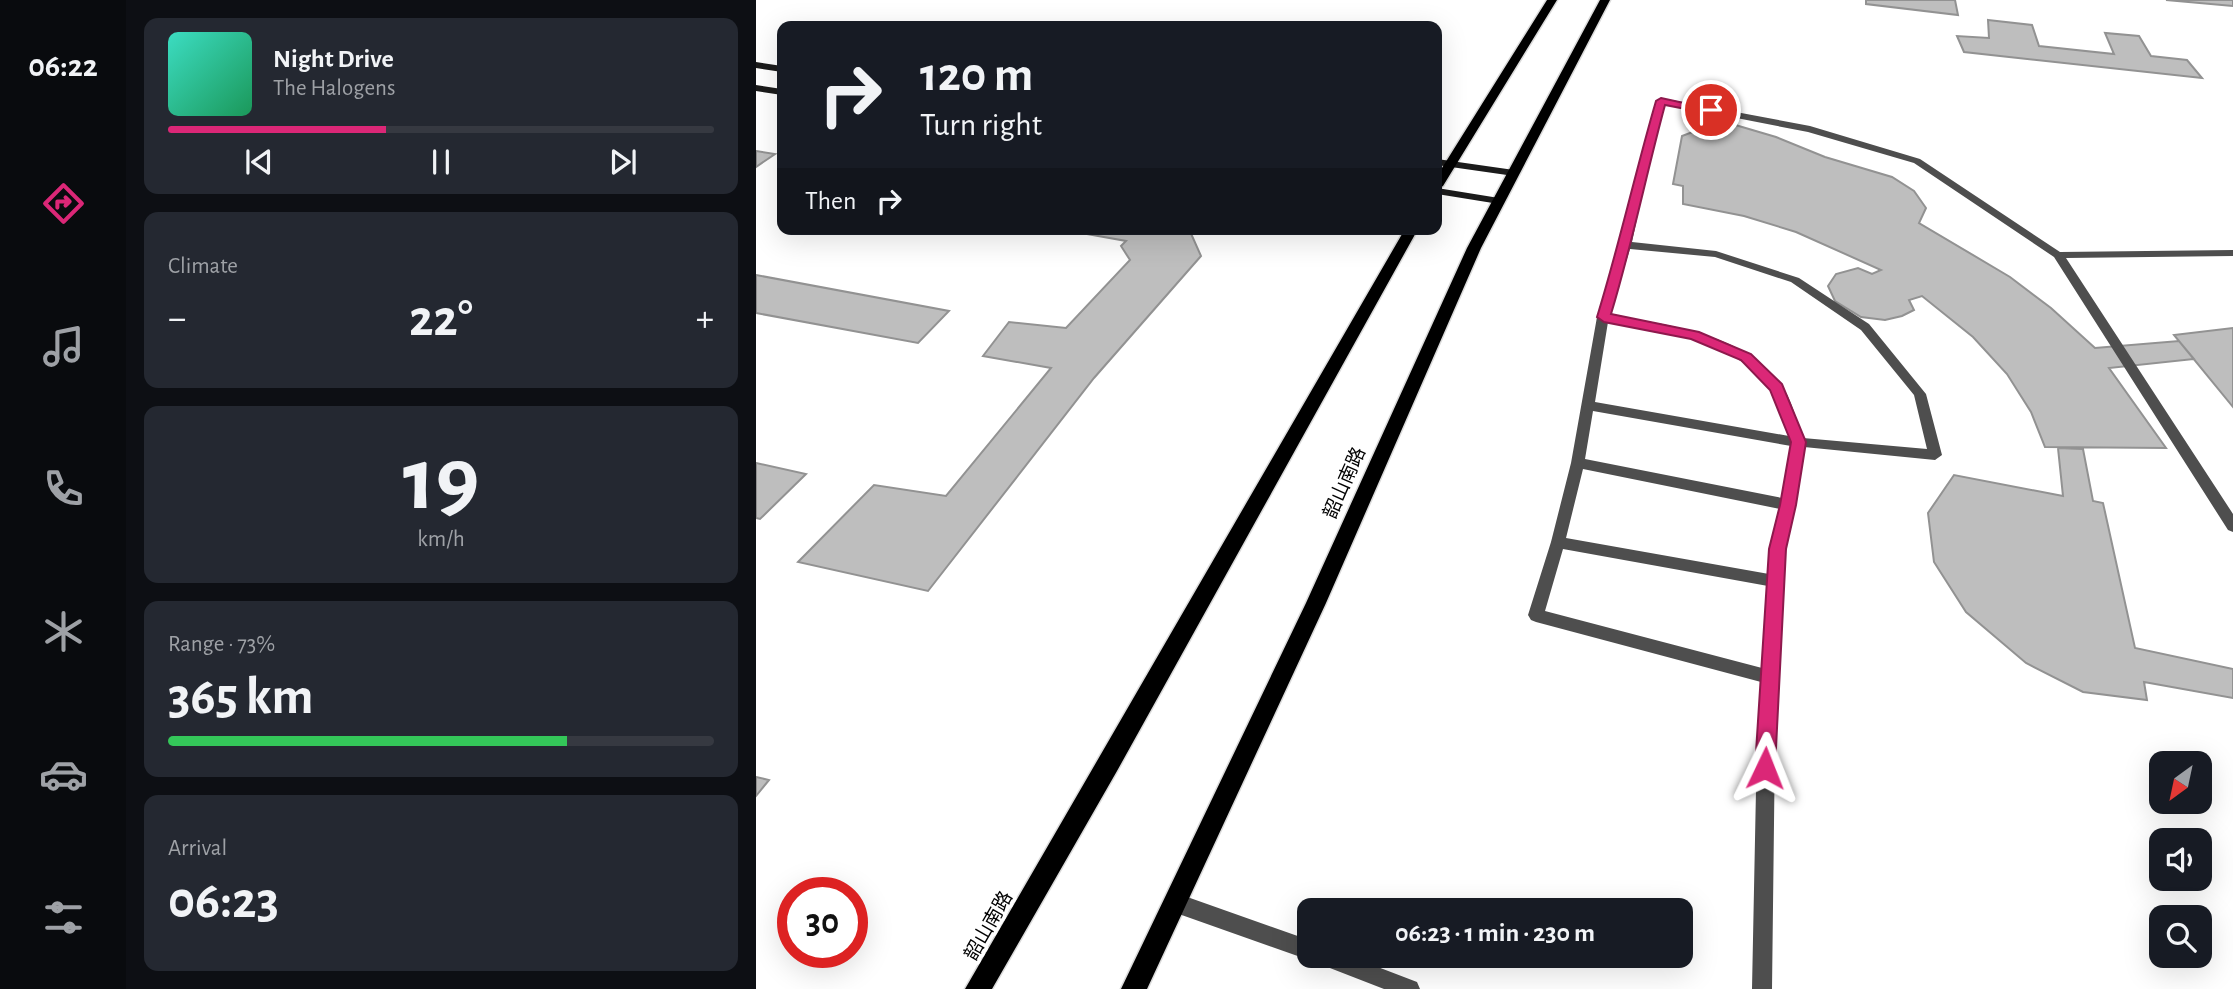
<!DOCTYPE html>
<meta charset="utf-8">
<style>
:root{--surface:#171b24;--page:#242831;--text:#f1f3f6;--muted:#9ea1a6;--line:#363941;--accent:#db2777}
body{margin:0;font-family:"Alegreya Sans","Noto Sans SC",sans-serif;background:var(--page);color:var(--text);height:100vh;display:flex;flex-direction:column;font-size:26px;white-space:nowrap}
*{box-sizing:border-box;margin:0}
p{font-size:23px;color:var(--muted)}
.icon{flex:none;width:38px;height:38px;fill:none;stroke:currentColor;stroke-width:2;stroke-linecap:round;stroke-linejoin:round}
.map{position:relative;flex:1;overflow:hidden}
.panel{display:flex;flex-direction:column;gap:18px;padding:18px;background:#0d0f14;width:630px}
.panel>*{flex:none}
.hud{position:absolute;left:21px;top:21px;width:665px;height:214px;border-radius:14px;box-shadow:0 7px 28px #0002;background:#171b24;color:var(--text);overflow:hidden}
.needle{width:46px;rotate:213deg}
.tools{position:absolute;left:1393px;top:751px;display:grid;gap:14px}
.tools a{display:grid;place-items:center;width:63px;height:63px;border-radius:14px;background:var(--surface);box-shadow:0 7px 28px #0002;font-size:35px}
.speed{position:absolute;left:21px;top:877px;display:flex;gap:14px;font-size:35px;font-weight:700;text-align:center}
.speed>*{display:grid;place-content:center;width:91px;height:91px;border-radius:50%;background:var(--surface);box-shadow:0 7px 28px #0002;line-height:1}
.speed .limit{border:10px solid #d22;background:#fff;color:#111}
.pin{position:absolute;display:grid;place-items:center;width:60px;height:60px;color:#fff;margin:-30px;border:4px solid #fff;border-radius:50%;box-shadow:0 2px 7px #0007}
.me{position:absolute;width:77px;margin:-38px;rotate:2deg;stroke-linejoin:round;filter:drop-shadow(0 0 5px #0008)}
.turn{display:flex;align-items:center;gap:24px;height:147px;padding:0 28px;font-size:32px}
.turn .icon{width:91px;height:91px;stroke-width:2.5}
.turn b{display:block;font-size:49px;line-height:60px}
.then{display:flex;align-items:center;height:66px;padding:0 28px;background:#0003;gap:14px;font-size:26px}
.big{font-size:52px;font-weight:600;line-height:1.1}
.panel .card{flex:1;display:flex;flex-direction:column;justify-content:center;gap:10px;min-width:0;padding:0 24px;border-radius:14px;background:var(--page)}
.panel .dial{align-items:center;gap:0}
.dial b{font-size:91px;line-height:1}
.song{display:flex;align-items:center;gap:21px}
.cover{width:84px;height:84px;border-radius:10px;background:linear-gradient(135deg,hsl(170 70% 55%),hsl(150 70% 35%))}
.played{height:7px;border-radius:4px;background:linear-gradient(90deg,var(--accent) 40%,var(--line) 40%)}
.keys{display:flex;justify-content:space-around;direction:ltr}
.heat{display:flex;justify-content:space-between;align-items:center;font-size:38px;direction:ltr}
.charge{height:10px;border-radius:5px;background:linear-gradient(90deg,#34c759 73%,var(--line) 0)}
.trip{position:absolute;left:541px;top:898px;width:396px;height:70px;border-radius:14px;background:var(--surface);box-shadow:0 7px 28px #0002;font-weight:600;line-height:70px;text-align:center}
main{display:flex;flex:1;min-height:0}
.tab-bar{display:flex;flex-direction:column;width:126px;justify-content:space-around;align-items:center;background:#090b0e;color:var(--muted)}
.tab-bar .icon{width:49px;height:49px}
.tab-bar .selected{color:var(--accent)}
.tab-bar b{font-size:32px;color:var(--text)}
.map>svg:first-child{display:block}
</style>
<main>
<nav class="tab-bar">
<b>06:22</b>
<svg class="icon selected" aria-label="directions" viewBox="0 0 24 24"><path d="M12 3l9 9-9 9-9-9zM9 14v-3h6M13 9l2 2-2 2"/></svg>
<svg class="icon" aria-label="music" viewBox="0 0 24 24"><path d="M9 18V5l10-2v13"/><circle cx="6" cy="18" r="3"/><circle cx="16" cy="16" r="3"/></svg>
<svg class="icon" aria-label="phone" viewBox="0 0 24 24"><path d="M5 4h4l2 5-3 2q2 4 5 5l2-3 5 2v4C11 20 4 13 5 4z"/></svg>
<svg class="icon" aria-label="climate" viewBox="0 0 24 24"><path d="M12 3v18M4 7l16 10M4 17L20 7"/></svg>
<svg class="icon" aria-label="car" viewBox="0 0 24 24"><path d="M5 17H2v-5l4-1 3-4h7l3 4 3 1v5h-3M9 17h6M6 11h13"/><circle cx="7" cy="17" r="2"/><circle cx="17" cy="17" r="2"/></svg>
<svg class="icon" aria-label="filters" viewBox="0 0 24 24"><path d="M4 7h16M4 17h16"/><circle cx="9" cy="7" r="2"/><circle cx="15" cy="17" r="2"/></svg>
</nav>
<section class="panel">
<div class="card">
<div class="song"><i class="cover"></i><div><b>Night Drive</b><p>The Halogens</p></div></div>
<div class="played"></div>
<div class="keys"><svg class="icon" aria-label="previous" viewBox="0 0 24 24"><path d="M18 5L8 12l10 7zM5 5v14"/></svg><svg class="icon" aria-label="pause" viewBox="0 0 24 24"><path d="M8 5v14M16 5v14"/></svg><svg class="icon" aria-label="next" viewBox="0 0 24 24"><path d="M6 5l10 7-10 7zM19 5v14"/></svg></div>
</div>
<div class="card"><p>Climate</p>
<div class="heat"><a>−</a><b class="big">22°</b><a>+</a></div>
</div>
<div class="card dial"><b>19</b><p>km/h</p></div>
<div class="card"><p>Range · 73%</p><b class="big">365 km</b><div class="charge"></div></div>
<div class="card"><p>Arrival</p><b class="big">06:23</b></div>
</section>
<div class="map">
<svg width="1477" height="989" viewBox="0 0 1477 989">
<rect width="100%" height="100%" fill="#fff"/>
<path fill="#bebebe" stroke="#929292" stroke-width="2" d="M1110 0H1199L1202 15 1110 4Z
M1410 0H1477V6Z
M1232 20 1276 25 1283 46 1358 54 1349 33 1383 36 1395 56 1431 60 1446 78 1208 52 1201 36 1233 38Z
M976 124 1020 137 1069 157 1136 177 1158 191 1170 208 1163 223 1254 277 1295 308 1339 348 1423 341 1438 359 1353 368 1410 448 1289 447 1275 412 1251 374 1217 337 1166 296 1153 300 1158 310 1146 316 1129 320 1105 317 1079 301 1072 286 1080 274 1102 268 1116 274 1125 270 1040 232 988 216 927 204V186L917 184 926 136 955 125Z
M0 151 19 154 0 167Z
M303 229H433L445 256 338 378 172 591 42 562 118 485 190 496 295 368 227 356 253 322 310 328 374 260 365 246 370 241Z
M0 275 193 311 162 343 0 313Z
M1477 328V407L1418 335Z
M1302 448 1327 449 1337 501 1347 503 1379 648 1477 669V698L1388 682 1391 700 1327 692 1270 663 1210 612 1178 562 1172 513 1198 475 1307 496Z
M0 463 50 474 4 519 0 518Z
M0 777 13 780 0 796Z"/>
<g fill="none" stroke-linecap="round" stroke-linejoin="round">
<g stroke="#dbdbdb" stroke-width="3">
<path id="primary" d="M791 0H801L687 186 681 190V176Z
M844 0H854L725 248 570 603 391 989H365L550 603 711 248Z
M649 229H662L361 771 236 989H209Z"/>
</g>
<path fill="#4e4e4e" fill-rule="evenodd" d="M905 98 1054 126 1164 159 1304 252 1477 250V256L1310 258 1477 514V532L1472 530 1298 257 1158 163 1052 132 909 104 892 167 876 242 960 251 1043 278 1113 324 1170 394 1186 455 1179 460 1048 447 1029 549 1019 740 1016 989H996L1001 740 1005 682 780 622 775 620 772 615 795 542 815 463 841 317 865 245 882 167 901 101ZM874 249 959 257 1035 282 1105 330 1158 395 1171 449 1047 438C1040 420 1036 399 1024 383 985 332 912 326 854 314ZM852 322C909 333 979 339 1015 390 1024 402 1028 421 1033 436L839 402ZM837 411 1035 446 1026 498 829 459ZM827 469 1024 509 1015 549 1013 574 810 538ZM807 549 1012 586 1006 668 789 611Z
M420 893 553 940V956H593L661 982 664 989H628L561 963 559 958 553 960 420 913 413 910 410 903 413 896Z"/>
<path fill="#1b1b1b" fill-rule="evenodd" d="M0 62 26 66V72L0 68Z
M0 85 26 89V95L0 91Z
M681 159 758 170 763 173 758 176 681 165Z
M681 188 743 198 748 201 743 204 681 194Z"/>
<use href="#primary" fill="#000" fill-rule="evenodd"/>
</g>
<path fill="#db2777" stroke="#8e194d" stroke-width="2" d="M905 98 960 110 955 114 909 105C890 175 876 245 855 314L943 332 995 354 1026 384 1050 442 1040 505 1030 549 1019 768 1016 775 1009 777 1002 775 999 768 1013 549 1024 505 1035 442 1014 390 985 360 935 339 848 322 841 317C863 246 879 173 900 101Z"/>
<g text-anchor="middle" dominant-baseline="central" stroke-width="7" stroke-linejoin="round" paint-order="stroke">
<g font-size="19" fill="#000" stroke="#fff">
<text transform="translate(589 483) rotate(-66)">韶山南路</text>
<text transform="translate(233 926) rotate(-60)">韶山南路</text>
</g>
</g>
</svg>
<div class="tools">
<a><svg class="needle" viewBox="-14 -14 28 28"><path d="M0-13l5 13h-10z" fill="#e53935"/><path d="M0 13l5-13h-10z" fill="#9ea1a6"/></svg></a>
<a><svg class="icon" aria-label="sound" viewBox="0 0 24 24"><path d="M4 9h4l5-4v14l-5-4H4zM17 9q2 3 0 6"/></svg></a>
<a><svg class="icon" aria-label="search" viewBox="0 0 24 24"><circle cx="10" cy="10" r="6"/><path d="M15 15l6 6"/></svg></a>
</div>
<div class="speed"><div class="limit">30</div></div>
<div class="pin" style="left:955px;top:110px;background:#d93025"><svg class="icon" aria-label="arrive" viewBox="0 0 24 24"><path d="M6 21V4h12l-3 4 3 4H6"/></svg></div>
<svg class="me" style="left:1009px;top:768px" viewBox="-20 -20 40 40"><path d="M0-17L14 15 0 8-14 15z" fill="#db2777" stroke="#fff" stroke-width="4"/></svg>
<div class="trip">06:23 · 1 min · 230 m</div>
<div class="hud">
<div class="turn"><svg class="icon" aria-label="right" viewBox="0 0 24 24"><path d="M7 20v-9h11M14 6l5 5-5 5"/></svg><div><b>120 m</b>Turn right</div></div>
<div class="then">Then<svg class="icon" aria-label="right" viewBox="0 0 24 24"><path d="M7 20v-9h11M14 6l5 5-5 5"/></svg></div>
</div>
</div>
</main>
